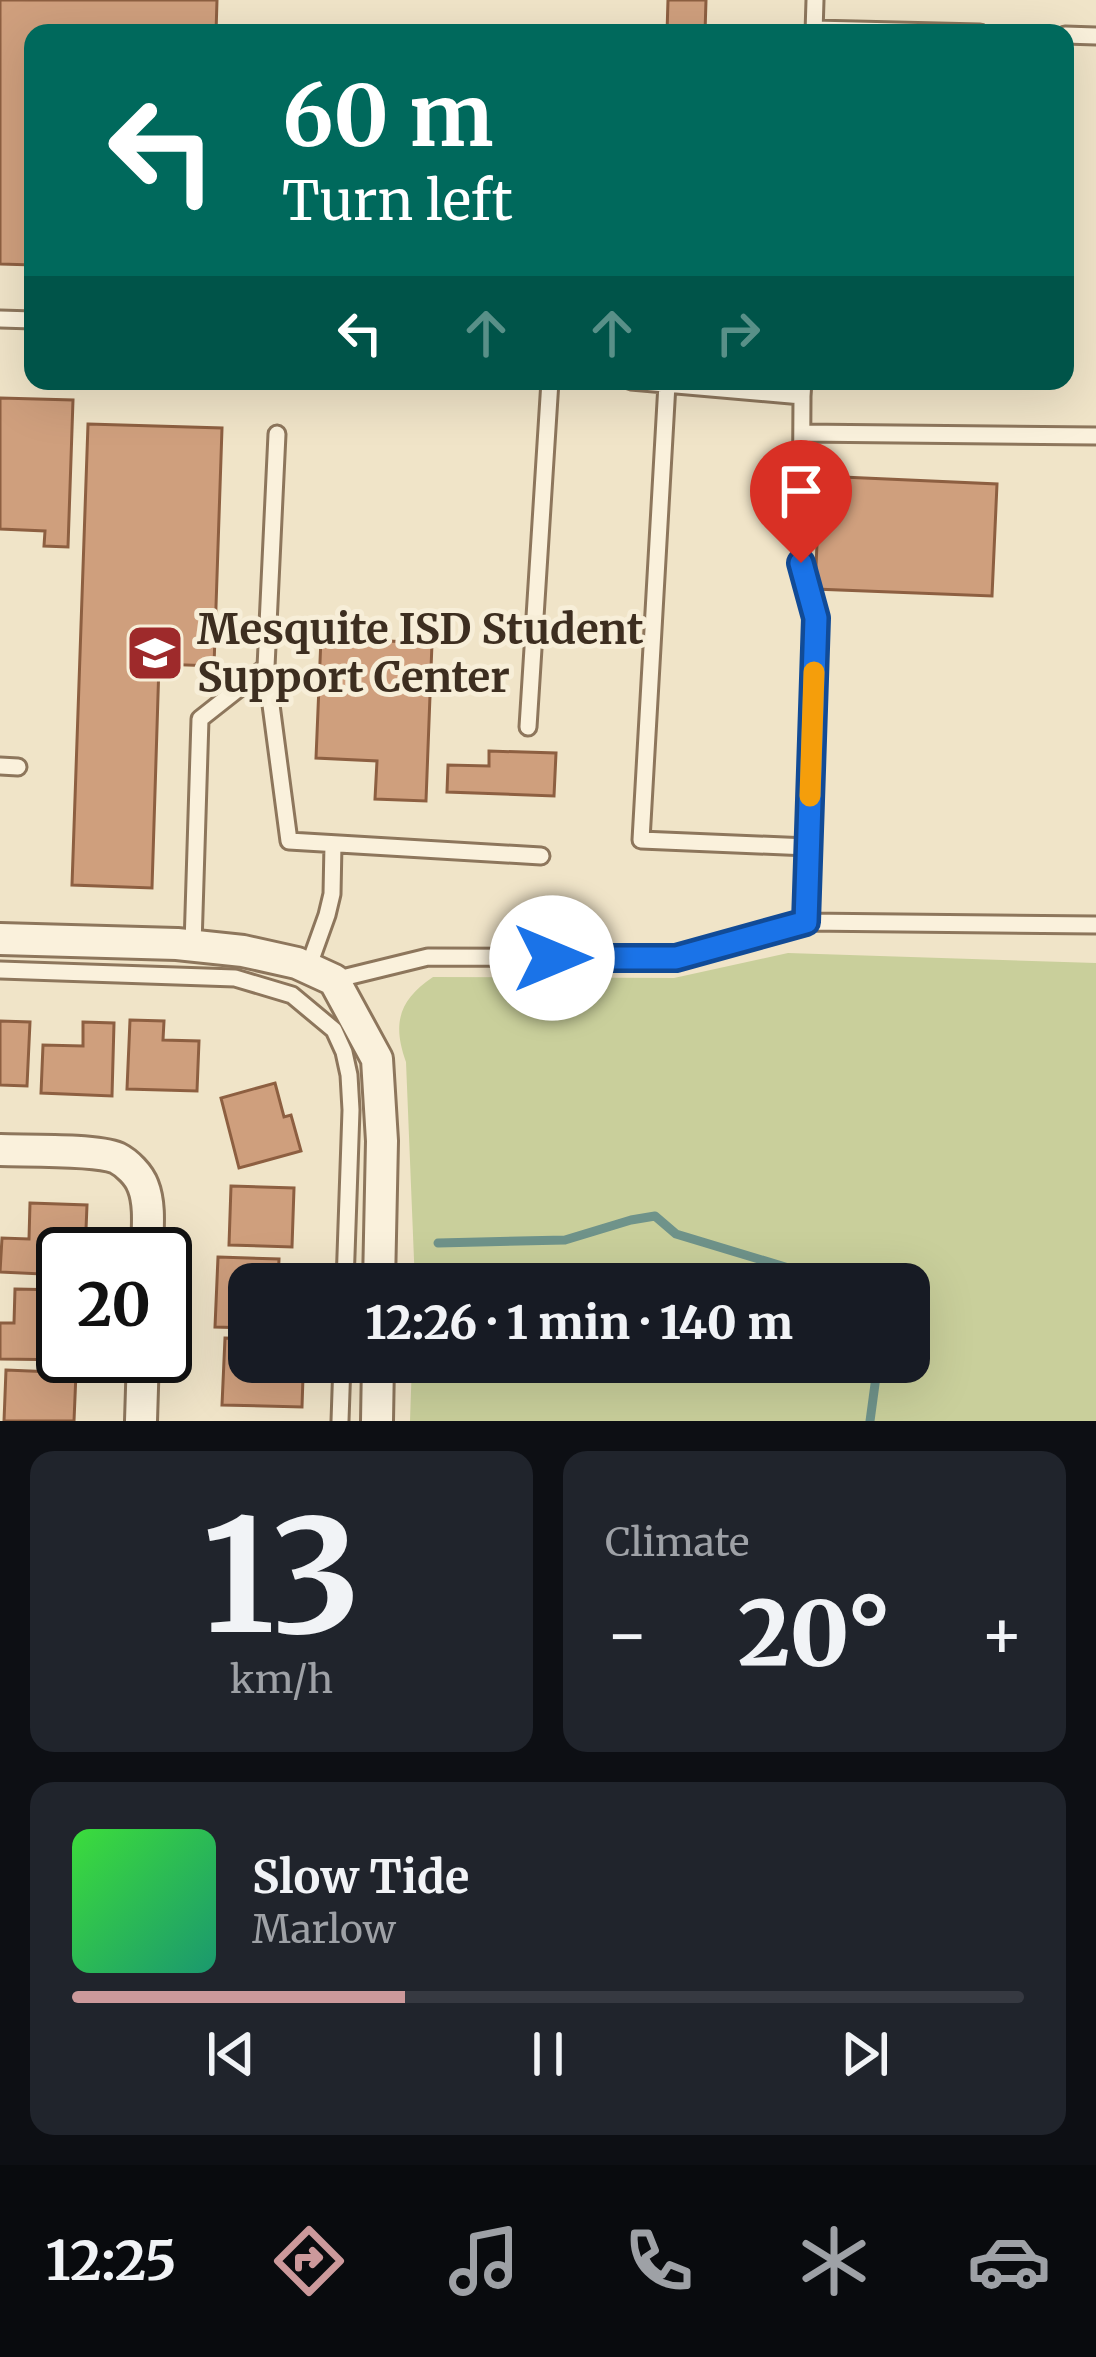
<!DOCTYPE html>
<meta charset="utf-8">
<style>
:root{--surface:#171b24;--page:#20242c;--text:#f1f3f6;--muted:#9ea1a6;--line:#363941;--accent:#cc999b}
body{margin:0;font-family:Merriweather,serif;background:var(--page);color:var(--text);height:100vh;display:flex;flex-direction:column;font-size:45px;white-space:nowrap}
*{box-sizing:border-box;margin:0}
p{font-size:39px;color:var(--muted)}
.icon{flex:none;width:66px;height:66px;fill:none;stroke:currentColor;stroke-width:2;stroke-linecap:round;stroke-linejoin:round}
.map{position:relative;height:1421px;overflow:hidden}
.details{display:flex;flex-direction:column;gap:30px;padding:30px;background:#0d0f14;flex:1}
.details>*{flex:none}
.guide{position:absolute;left:24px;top:24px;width:1050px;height:366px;border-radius:24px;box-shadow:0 12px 48px #0002;background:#00695c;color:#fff;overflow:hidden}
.speed{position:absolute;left:36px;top:1227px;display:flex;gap:24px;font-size:60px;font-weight:700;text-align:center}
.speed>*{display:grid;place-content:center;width:156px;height:156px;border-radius:50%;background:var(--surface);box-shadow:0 12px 48px #0002;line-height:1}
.speed .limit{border:6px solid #111;border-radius:18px;background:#fff;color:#111}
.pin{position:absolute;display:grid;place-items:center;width:102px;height:102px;color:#fff;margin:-123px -51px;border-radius:50% 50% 50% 0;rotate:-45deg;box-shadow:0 0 12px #0007}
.pin .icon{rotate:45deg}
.me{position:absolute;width:132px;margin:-66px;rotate:90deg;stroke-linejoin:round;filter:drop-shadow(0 0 9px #0008)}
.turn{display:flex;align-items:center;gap:42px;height:252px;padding:0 60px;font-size:54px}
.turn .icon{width:156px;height:156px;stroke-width:2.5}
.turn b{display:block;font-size:84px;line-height:102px}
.lanes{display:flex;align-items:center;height:114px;padding:0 60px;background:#0003;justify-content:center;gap:60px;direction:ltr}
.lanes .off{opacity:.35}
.big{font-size:90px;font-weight:800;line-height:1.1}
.details .widget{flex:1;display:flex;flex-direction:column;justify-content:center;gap:18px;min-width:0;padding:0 42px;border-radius:24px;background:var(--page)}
.details .dial{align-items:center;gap:0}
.dial b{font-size:156px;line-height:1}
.song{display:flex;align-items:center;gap:36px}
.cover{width:144px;height:144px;border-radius:18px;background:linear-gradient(135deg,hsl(120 70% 55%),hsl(160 70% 35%))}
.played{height:12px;border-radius:6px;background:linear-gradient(90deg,var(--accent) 35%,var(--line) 35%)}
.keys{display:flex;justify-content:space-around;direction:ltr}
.heat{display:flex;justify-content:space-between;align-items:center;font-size:66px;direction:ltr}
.details .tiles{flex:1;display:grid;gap:30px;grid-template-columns:1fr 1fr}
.widget:last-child{grid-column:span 2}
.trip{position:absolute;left:228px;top:1263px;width:702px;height:120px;border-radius:24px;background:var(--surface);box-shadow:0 12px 48px #0002;font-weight:800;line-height:120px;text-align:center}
.tab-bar{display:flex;height:192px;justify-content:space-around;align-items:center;background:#090b0e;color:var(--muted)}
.tab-bar .icon{width:84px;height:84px}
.tab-bar .selected{color:var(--accent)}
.tab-bar b{font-size:54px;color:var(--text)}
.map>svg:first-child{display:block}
</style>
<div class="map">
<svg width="1096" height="1421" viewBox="0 0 1096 1421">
<rect width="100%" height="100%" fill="#f0e4c8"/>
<path fill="#c9cf9b" d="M788 953 1096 963V1421H410L412 1362H909V1284H415L406 1062C392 1023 399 1000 433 977L674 978Z"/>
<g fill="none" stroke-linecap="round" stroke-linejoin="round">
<path stroke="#6f938a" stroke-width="9" d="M438 1243 565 1240 631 1220 655 1216 676 1234 841 1284
M870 1421 878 1362"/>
</g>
<path fill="#cf9f7d" stroke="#8d5f41" stroke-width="3" d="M0 0H217L216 33H33V265L0 264Z
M668 0H706L705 33H667Z
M0 398 73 400 68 547 44 546 45 531 0 529Z
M88 424 222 428 214 666 159 664 152 888 72 885Z
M820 476 997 484 992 596 815 589Z
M321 638 432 643 426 801 375 799 377 761 316 758Z
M489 751 556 753 554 796 447 792 448 765 489 766Z
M130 1020 164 1021 163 1040 199 1041 197 1091 127 1089Z
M0 1021 30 1022 27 1086 0 1085Z
M83 1022 114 1023 112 1096 41 1093 43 1045 83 1046Z
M275 1083 284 1117 291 1115 301 1151 239 1168 221 1098Z
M231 1186 294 1188 292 1247 229 1245Z
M30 1203 87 1205 85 1254H63V1275L0 1272 2 1238 29 1239Z
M218 1257 279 1259 278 1284H249V1328L215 1327Z
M15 1289 63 1290V1356H74V1360L0 1359V1323H14Z
M225 1338 249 1339V1362H274V1376L303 1377 302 1407 222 1405Z
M6 1370 76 1373 74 1421H4Z"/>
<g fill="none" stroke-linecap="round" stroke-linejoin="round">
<g stroke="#8d765c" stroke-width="21">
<path id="service" d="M814 29 980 33
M814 33 815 0
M1065 35 1096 36
M0 319 33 320
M631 381 802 396 803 381
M667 384 641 840 808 847
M802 396 801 563 816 618 806 922
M802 433 1096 436
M266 667 289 841 541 856
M528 727 550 381
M0 766 18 767
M193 945 200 719 266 667 277 434
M308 968 327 915 332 894 333 844
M0 970 235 978 292 995 334 1030 344 1052 349 1075 351 1110 345 1284
M334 980 428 957 676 958 806 922 1096 925
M340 1421 342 1362"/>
</g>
<g stroke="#8d765c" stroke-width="36">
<path id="minor" d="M0 939 177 944 243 951 297 963 334 980 377 1059 382 1141 379 1284
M0 1150C26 1151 96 1149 117 1158 127 1163 139 1175 143 1186 151 1206 147 1233 147 1254
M141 1421 143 1356
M377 1421 378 1362"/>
</g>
<use href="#service" stroke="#faf1dc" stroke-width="15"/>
<use href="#minor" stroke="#faf1dc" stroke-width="30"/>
</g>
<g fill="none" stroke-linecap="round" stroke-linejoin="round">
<g stroke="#114b97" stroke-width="30">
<path id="route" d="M552 958H676L806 922 816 618 801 563"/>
</g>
<use href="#route" stroke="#1a73e8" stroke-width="21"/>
<path stroke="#f59e0b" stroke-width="21" d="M810 796 814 672"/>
</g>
<defs>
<g id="school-square" transform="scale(3)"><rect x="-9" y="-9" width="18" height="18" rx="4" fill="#9e2a2b" stroke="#f7eed8"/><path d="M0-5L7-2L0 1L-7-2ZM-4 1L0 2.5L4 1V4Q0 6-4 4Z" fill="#fff"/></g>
</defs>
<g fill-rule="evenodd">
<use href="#school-square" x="155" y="653"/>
</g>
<g text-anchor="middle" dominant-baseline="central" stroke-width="10" stroke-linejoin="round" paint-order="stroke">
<g font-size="42" font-weight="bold" fill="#3d2e20" stroke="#f7eed8" text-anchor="start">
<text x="197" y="629">Mesquite ISD Student<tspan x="197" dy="48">Support Center</tspan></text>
</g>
</g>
</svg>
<div class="speed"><div class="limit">20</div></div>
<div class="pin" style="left:801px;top:563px;background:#d93025"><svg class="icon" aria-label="arrive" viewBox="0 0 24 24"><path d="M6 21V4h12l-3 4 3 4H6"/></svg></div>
<svg class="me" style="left:552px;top:958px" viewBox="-20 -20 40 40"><circle r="19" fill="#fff"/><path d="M0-13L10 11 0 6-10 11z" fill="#1a73e8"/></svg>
<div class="trip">12:26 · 1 min · 140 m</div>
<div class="guide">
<div class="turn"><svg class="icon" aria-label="left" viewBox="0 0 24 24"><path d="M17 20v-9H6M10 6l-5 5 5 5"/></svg><div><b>60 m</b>Turn left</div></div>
<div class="lanes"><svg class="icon" aria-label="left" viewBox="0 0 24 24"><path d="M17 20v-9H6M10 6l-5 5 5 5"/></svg><svg class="icon off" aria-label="ahead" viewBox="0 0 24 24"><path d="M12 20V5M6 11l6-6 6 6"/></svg><svg class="icon off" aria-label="ahead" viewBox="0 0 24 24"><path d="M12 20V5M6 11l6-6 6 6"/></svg><svg class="icon off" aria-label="right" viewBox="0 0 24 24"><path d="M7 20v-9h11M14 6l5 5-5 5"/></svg></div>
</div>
</div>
<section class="details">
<div class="tiles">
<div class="widget dial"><b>13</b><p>km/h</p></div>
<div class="widget"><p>Climate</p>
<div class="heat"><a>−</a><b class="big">20°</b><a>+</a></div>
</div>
<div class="widget">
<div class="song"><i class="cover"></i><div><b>Slow Tide</b><p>Marlow</p></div></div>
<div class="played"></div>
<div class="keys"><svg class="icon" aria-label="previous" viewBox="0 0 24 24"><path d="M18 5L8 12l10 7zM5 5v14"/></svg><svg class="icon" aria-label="pause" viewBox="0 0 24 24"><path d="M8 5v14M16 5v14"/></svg><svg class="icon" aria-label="next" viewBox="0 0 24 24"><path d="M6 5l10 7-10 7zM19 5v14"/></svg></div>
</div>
</div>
</section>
<nav class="tab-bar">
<b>12:25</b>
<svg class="icon selected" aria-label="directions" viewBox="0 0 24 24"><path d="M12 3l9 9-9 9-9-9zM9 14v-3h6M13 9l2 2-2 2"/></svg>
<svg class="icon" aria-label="music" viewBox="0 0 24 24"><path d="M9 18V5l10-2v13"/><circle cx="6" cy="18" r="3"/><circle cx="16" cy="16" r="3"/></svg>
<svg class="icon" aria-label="phone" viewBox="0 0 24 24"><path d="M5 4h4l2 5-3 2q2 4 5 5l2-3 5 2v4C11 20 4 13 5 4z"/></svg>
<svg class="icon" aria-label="climate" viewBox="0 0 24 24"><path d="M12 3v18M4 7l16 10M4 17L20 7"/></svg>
<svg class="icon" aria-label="car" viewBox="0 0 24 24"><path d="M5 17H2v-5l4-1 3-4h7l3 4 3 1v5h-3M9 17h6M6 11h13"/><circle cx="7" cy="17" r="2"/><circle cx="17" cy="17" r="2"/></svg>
</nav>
